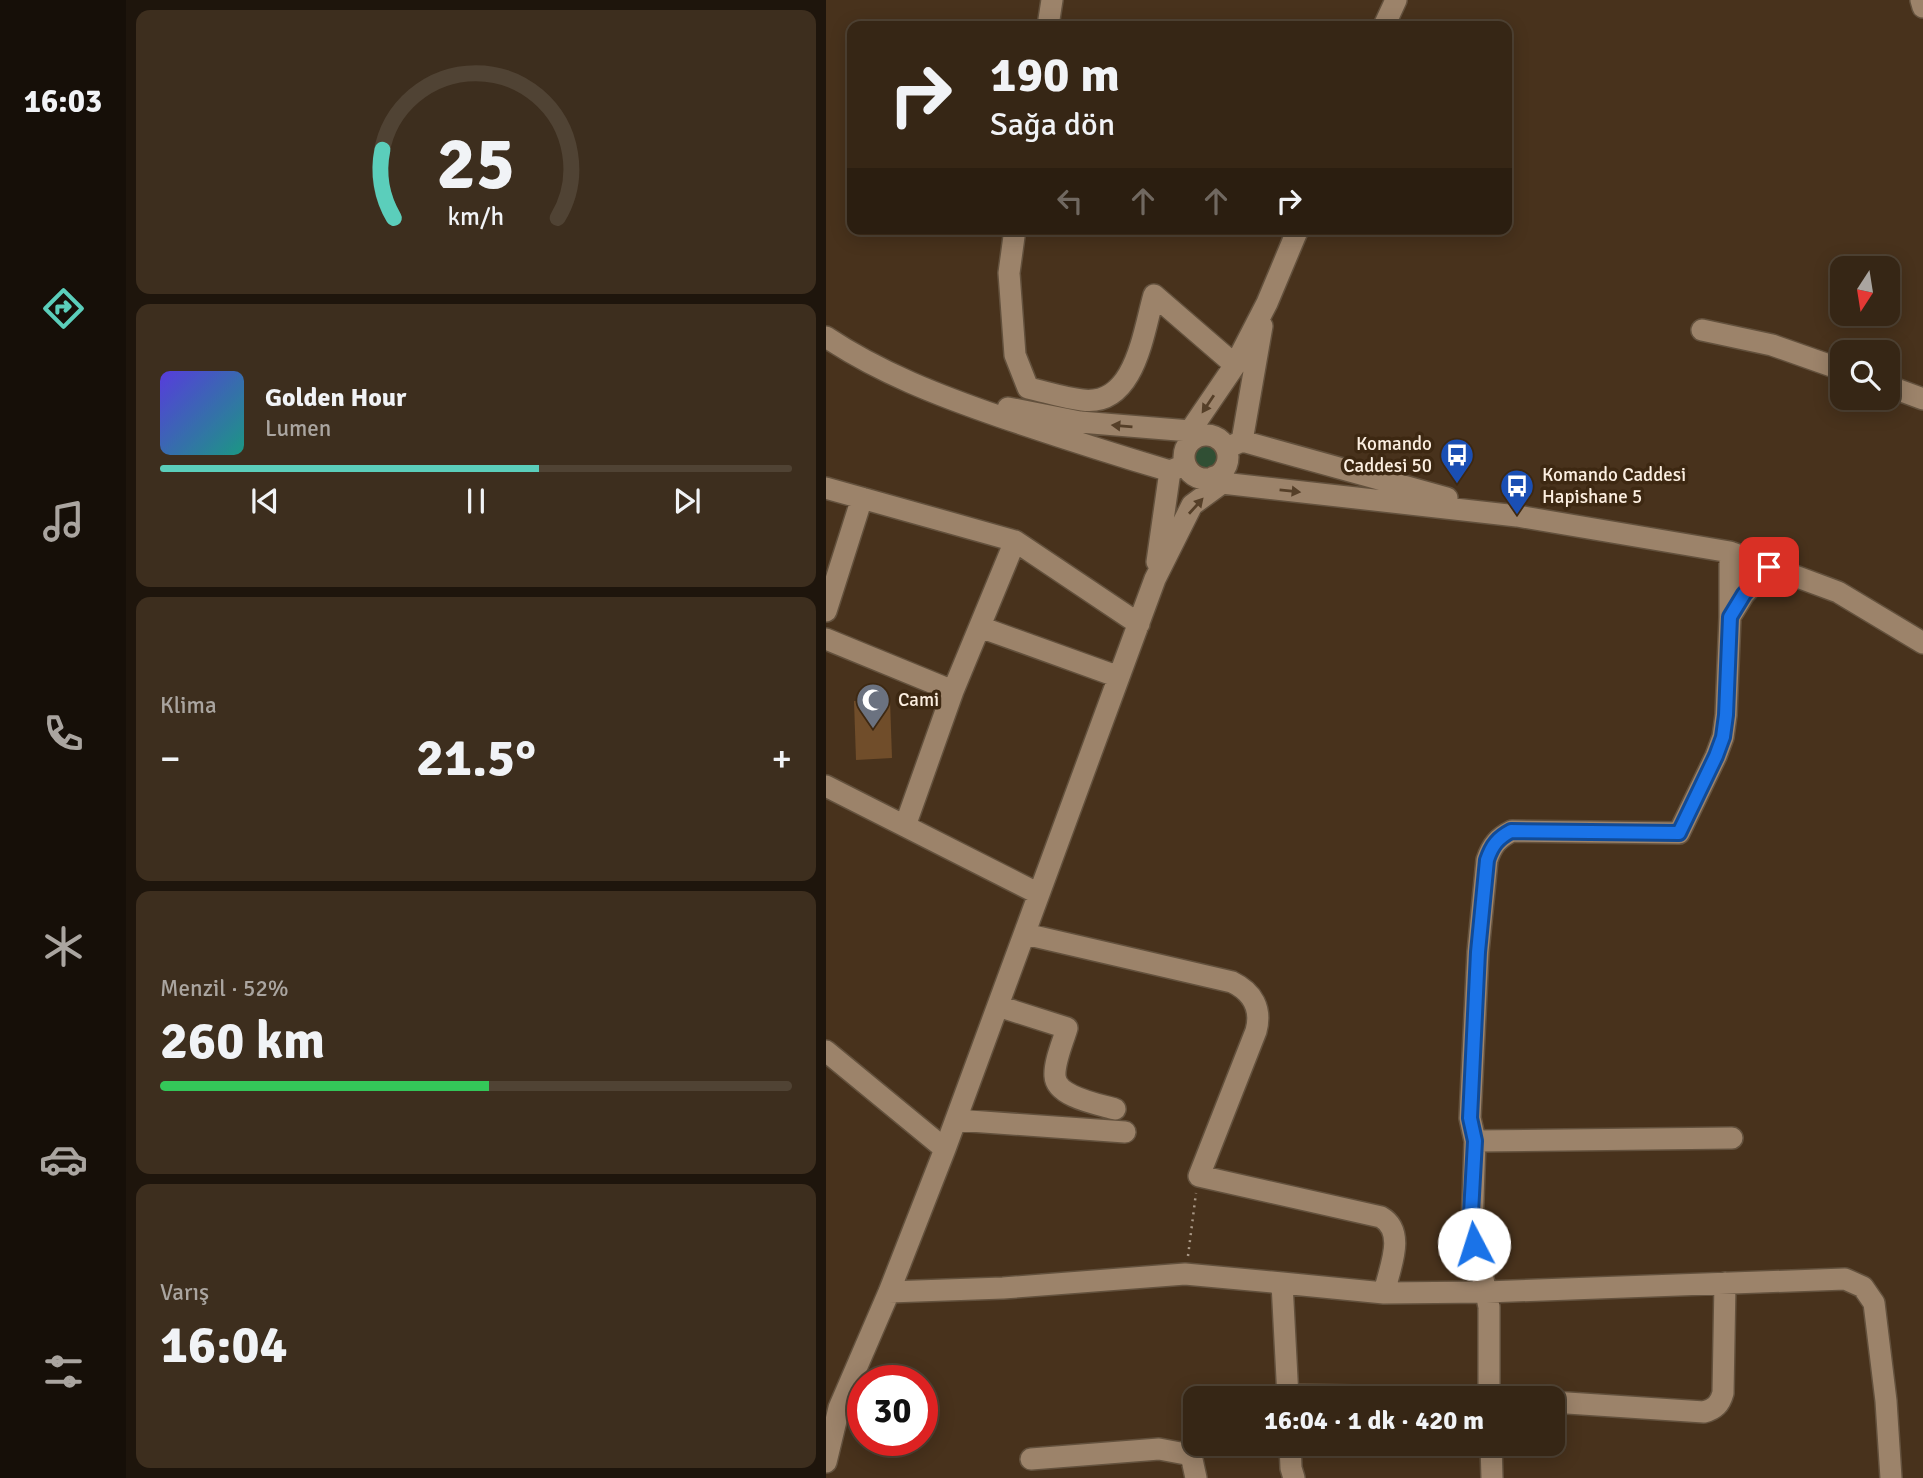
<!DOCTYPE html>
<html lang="tr">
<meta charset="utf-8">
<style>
:root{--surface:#362615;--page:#3d2e1e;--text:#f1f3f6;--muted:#aaa5a0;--line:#504334;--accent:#5bcebb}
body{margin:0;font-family:Signika,sans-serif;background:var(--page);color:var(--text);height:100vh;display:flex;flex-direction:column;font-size:26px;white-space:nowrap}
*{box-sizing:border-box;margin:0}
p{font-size:23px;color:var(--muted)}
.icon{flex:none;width:38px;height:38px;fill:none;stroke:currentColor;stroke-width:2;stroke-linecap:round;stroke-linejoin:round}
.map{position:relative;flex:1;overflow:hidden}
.drawer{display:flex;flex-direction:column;gap:10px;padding:10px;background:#1e150c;width:700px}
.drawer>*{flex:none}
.guide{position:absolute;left:21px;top:21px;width:665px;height:214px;border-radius:14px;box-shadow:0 4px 18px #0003,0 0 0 2px var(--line);background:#362615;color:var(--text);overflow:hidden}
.needle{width:46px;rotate:192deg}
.tools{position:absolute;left:1004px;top:256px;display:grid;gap:14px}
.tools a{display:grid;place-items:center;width:70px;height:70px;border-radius:14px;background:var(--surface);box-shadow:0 4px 18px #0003,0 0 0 2px var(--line);font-size:35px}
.speed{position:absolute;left:21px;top:1365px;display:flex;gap:14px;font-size:35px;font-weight:700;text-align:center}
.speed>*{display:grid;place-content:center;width:91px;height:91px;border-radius:50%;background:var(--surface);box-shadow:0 4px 18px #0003,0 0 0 2px var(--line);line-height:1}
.speed .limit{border:10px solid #d22;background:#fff;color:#111}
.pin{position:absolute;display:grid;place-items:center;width:60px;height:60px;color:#fff;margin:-30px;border-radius:14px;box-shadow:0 4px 10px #0006}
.me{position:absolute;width:77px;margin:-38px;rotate:355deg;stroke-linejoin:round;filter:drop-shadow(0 0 5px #0008)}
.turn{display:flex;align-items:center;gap:24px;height:147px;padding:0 28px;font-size:32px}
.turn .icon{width:91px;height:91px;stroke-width:2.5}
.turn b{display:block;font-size:49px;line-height:60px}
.lanes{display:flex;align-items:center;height:66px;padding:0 28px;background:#0003;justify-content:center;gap:35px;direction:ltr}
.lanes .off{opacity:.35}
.big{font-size:52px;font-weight:800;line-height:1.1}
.drawer .tile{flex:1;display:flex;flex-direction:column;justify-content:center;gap:10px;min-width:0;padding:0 24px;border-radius:14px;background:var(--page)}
.drawer .dial{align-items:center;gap:0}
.dial svg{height:182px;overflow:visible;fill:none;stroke:var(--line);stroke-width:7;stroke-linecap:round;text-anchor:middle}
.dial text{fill:var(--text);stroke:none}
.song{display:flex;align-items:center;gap:21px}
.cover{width:84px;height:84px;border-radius:10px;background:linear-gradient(135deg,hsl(250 70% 55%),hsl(170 70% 35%))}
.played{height:7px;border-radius:4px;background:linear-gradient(90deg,var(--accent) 60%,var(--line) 60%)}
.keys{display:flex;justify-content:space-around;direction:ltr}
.heat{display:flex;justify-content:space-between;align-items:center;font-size:38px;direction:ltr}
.charge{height:10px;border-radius:5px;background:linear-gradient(90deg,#34c759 52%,var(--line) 0)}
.trip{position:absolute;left:357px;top:1386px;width:382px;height:70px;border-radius:14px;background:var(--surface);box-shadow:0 4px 18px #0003,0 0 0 2px var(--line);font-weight:800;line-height:70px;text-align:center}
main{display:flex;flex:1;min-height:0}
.dock{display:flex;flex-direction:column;width:126px;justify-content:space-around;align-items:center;background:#160f08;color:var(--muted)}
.dock .icon{width:49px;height:49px}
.dock .active{color:var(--accent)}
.dock b{font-size:32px;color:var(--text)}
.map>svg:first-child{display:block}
</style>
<main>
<nav class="dock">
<b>16:03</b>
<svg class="icon active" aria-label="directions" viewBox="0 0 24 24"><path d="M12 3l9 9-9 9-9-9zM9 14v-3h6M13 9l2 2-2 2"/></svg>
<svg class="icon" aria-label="music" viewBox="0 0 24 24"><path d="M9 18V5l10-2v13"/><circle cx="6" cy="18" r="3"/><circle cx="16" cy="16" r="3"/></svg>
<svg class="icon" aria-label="phone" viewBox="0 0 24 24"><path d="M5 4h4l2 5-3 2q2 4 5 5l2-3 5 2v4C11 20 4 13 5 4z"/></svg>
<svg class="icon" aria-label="climate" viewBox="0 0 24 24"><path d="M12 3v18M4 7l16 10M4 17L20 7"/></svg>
<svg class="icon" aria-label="car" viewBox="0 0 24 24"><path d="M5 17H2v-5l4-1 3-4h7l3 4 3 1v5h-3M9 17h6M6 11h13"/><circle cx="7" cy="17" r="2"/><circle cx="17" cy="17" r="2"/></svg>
<svg class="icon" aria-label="filters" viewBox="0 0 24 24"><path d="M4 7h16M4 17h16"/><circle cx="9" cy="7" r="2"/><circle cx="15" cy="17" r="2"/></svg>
</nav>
<section class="drawer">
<div class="tile dial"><svg viewBox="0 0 100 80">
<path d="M14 69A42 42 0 1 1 86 69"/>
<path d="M14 69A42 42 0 0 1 9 39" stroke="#5bcebb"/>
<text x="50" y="56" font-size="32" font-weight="700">25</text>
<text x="50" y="72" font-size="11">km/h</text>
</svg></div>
<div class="tile">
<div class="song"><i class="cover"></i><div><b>Golden Hour</b><p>Lumen</p></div></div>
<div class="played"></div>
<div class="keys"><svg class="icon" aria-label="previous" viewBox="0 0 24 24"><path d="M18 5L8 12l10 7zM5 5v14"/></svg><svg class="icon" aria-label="pause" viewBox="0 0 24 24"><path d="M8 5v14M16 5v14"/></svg><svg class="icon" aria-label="next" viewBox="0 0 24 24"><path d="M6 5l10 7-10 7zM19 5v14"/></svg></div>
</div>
<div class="tile"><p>Klima</p>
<div class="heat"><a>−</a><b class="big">21.5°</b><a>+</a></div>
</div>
<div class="tile"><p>Menzil · 52%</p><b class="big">260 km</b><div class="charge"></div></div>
<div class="tile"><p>Varış</p><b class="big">16:04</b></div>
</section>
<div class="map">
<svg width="1097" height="1478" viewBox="0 0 1097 1478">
<rect width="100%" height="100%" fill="#48321c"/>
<path fill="#304f34" d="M369 457a11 11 0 1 1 22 0a11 11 0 1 1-22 0Z"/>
<path fill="#704d2a" d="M64 700 66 758 30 760 28 701Z"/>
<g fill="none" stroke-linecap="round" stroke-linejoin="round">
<g stroke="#63513d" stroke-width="24">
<path id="minor" d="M1095 0 1097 7
M222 26 226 0
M558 26 570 0
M189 229 183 273 189 355 202 388C220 392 238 398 256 400 309 407 317 333 328 295L409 365
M876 330 946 345 1017 370
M0 337C54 373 114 396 175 417 231 436 287 454 344 471L359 465
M1062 386 1097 399
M182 408 254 422 364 431
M364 431 409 365 441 303 472 229
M358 457a22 22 0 1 1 44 0a22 22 0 1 1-44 0Z
M416 441 436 326
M401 448 416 441 621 498
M388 477 396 483 691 516 904 552 1012 592 1097 643
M0 488 189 541 313 624
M331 562 344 471
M0 611 36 498
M905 615 918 594 943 567
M154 627 293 677
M0 639 127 691
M0 786 213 894
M79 826 127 691 189 541
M199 934 406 982C427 992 436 1009 430 1031L373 1176 555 1217C581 1232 563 1269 558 1293
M172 1006 241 1028C237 1042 228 1062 229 1076 230 1097 272 1104 289 1109
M0 1051 119 1149
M130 1120 299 1132
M649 1141 906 1138
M63 1292 177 1288 359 1274 456 1283
M462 1395 660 1398
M462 1398 456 1283 558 1293 660 1292 1019 1279 1037 1287 1048 1303 1060 1401 1065 1478
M663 1398V1307L646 1228 649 1141 644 1118 652 952 661 860C666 845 672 838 686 831L853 833 890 756 897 737 900 715 904 617V552
M726 1402 878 1412C889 1409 894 1404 897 1393L899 1283
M464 1444 465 1468 468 1478
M665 1444 666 1478
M205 1459 333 1449 365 1455 370 1478
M0 1462 13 1408 63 1292 119 1149 329 579 366 505 396 483"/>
</g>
<path stroke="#a99886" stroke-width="2.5" stroke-dasharray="2 5" stroke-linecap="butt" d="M362 1256 370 1193"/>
<use href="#minor" stroke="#9c836a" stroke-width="21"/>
</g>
<defs><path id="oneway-solid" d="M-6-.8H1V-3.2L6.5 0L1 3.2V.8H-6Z" transform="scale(1.75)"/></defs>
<g fill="#553f28">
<use href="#oneway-solid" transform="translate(382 404) rotate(124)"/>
<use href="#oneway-solid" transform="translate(296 426) rotate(-175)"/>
<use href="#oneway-solid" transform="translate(464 491) rotate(6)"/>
<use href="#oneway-solid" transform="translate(370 506) rotate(-48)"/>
</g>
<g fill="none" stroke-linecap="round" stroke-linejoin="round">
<g stroke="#114b97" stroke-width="18">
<path id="route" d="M648 1244 645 1213 649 1141 644 1118 652 952 661 860C666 845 672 838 685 831L853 833 890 756 897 737 900 715 904 617 918 594 943 567"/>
</g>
<use href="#route" stroke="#1a73e8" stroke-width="12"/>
</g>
<defs>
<g id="bus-pin" transform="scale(1.75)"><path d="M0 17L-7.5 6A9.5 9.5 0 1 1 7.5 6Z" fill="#1a4fb4" stroke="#3d2812"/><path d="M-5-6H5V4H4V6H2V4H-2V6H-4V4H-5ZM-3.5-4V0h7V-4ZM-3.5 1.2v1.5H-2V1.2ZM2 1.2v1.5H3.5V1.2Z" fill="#fff"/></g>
<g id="mosque-pin" transform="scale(1.75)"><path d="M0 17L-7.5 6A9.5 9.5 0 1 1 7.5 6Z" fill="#6b7280" stroke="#3d2812"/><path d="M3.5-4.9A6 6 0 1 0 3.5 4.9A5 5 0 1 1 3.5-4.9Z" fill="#fff"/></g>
</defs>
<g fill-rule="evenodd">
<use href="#bus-pin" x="631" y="455"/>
<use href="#bus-pin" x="691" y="486"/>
<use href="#mosque-pin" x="47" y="700"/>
</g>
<g text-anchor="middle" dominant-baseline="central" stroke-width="7" stroke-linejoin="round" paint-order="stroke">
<g font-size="19" fill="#fcefe1" stroke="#3d2812" text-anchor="start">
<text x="606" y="444" text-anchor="end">Komando<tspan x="606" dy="22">Caddesi 50</tspan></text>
<text x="716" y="475">Komando Caddesi<tspan x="716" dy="22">Hapishane 5</tspan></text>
<text x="72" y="700">Cami</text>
</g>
</g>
</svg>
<div class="tools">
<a><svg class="needle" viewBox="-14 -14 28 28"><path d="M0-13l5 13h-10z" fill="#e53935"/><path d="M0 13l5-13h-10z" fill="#aaa5a0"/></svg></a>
<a><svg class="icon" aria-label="search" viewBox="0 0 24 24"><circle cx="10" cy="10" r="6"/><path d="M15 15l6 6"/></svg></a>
</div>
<div class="speed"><div class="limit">30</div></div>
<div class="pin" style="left:943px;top:567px;background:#d93025"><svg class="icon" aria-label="arrive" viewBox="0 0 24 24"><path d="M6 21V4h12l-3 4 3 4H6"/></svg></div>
<svg class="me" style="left:648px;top:1244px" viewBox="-20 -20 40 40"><circle r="19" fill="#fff"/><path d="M0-13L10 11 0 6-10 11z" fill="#1a73e8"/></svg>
<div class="trip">16:04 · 1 dk · 420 m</div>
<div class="guide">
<div class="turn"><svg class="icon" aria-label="right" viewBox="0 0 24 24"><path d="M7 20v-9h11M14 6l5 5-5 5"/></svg><div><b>190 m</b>Sağa dön</div></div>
<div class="lanes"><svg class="icon off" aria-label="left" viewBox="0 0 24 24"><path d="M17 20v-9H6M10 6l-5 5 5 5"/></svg><svg class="icon off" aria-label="ahead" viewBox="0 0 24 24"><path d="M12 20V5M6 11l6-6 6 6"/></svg><svg class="icon off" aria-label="ahead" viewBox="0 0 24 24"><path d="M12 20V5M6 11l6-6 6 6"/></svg><svg class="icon" aria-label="right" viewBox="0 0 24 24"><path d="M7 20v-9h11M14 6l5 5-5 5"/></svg></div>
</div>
</div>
</main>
